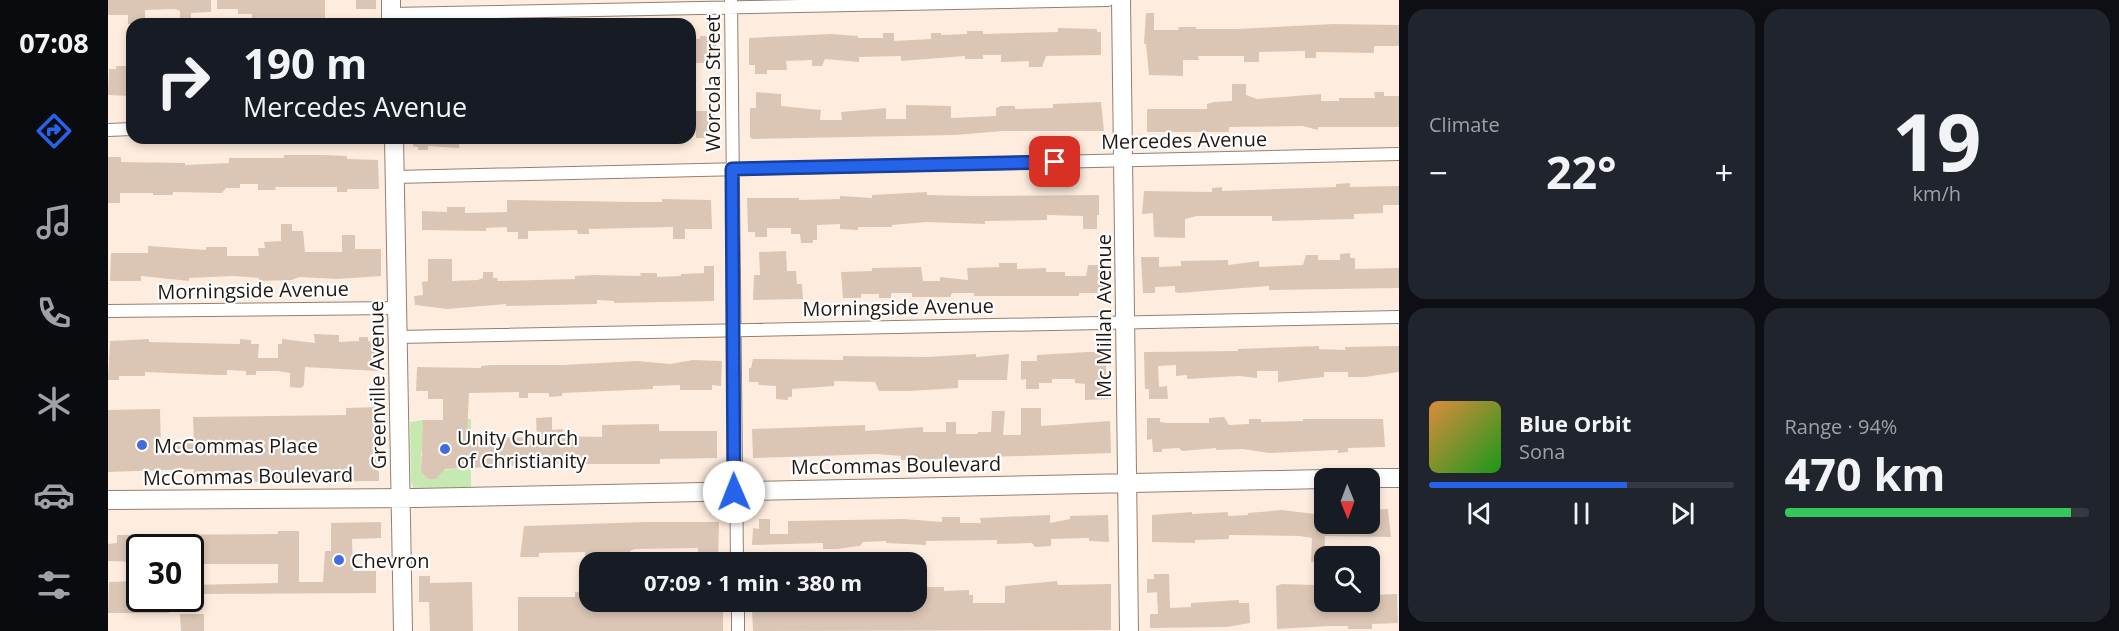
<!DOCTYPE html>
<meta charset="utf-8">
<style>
:root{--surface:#171b24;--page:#20242c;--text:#f1f3f6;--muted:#9ea1a6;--line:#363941;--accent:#2563eb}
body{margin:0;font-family:"Open Sans",sans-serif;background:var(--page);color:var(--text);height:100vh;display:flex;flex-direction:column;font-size:22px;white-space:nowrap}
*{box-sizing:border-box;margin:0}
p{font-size:20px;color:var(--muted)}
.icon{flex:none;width:33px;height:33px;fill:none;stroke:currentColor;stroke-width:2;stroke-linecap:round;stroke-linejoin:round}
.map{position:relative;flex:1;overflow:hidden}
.drawer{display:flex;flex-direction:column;gap:9px;padding:9px;background:#0d0f14;width:720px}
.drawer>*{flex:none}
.banner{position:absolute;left:18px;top:18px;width:570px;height:126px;border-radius:18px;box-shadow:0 3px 9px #0003;background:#171b24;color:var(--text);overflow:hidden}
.needle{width:39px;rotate:179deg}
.fabs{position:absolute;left:1206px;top:468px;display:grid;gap:12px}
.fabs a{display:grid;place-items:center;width:66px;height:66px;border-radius:12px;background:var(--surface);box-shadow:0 3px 9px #0003;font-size:30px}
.speed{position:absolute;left:18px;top:534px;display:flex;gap:12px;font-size:30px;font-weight:700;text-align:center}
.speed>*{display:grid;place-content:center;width:78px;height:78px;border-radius:50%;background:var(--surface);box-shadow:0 3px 9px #0003;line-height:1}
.speed .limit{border:3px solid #111;border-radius:9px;background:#fff;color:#111}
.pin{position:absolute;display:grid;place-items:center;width:51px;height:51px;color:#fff;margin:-26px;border-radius:12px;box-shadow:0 3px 9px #0006}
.me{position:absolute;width:66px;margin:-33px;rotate:359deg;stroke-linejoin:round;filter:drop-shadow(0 0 4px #0008)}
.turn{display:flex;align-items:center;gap:21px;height:126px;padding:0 18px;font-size:27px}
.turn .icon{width:78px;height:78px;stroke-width:2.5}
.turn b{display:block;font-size:42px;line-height:51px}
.big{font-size:45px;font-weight:700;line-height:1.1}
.drawer .tile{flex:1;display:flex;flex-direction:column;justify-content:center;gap:9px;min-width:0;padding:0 21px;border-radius:18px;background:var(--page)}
.drawer .dial{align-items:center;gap:0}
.dial b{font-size:78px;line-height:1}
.song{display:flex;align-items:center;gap:18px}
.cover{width:72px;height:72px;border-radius:9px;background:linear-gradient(135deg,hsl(30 70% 55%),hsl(120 70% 35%))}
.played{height:6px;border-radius:3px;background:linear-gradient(90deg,var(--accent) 65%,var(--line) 65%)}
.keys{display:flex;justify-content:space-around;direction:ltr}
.heat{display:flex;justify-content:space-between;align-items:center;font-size:33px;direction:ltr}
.charge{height:9px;border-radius:4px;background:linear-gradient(90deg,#34c759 94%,var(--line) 0)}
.drawer .tiles{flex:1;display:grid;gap:9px;grid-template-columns:repeat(2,1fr)}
.trip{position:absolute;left:471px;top:552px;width:348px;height:60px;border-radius:18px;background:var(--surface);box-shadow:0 3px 9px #0003;font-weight:700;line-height:60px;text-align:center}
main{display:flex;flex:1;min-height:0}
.menu{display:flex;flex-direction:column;width:108px;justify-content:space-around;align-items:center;background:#090b0e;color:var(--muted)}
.menu .icon{width:42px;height:42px}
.menu .on{color:var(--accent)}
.menu b{font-size:27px;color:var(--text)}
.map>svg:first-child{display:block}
</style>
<main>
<nav class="menu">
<b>07:08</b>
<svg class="icon on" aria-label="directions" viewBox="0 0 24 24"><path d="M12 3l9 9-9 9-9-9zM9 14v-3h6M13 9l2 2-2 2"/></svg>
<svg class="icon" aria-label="music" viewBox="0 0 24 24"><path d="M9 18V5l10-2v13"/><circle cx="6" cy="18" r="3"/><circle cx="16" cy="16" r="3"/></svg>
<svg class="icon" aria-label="phone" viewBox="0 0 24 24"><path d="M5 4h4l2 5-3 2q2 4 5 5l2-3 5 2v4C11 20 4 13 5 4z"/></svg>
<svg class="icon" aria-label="climate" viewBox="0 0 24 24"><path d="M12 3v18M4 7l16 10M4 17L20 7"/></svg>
<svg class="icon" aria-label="car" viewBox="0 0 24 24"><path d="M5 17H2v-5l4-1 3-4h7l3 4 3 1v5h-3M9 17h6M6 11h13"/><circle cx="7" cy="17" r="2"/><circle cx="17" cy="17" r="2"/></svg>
<svg class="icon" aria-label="filters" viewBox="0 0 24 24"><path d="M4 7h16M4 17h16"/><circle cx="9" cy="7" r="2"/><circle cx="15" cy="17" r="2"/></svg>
</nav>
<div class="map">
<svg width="1291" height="631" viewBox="0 0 1291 631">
<rect width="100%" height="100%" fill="#feeddf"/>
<path fill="#c6e9b2" d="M359 419H363V490L306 489 303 482 302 422 315 420 317 447 313 451V472L320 479H328L333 470 359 468Z"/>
<path fill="#dbc6b5" d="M0 0H103V12L83 13V20H72V11L67 9 37 10V24H20V15H0Z
M109 0H217V24H205V18H175V22H144V14H130V9H109Z
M248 0H268V9H248Z
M1038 13H1046V30H1071L1070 27H1088V29H1128L1225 24 1291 25V46H1266V53L1208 52V58H1197V51L1151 52V62H1136V56H1090L1091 60H1075V76L1041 75 1038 44H1036Z
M950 28 989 29V32H993V55L938 56 934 67H921V61L893 62V55H875V59H857V56L793 61V56L751 57V62L717 59 714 66H704V60L678 61 679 70H659V74H647V65H641V38L723 34 750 36V38H775V33H786V41L823 39V33H833V35L859 34V31H875V34L950 32Z
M592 36H609L607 63H584L585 38 592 39Z
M8 66H20V76H24V96L0 95 1 69H8Z
M1124 84H1138V95L1149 99 1213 94V101H1231V98H1267L1266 92H1276V96H1291V127H1210V130L1195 126 1121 127V132H1039V109H1099V104L1106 102 1124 101Z
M648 92 673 94V106L713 110 712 120H734L733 112 778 108V119H798V105L843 106V118L888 116V108L893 106H907V109L945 108V104L993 102 996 131H895L847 135 644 139 642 137V108H648Z
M588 111H606L605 138H588Z
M305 138H351V148L320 146V150H310V147L305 146Z
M176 155H216L239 156V159L270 160 271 189H239V192H229V187H167L168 190H150V184H132V188H118L114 193 65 192V195H45V193H12V203H0V157H13V162L77 163V165L121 163V158H176Z
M1242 183V187L1291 186V205H1275V213L1246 214V219L1164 221V216H1089L1077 219V238L1046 237 1045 213 1034 214 1036 191 1104 192V188L1114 187V191L1144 190 1228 187V184Z
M819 192V195L862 196 991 195V215H989V229H975V216L939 215V220L877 221V224L819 222 784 225V227H750V230L732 229V224L709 225V240H705V243H693L692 234H683V228H659V237H647V232H640L639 198H691V200L732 199V196L764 198V195Z
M554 199 603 200 604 229H577V239H565V227L481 229V234H470L469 230 420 231V239H410V232H399V227L378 228V231L314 230V211L339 212V207H357V213L399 212V200L526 202H554Z
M173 224H184V231H195L197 252H234V235H247V249H273V276L230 279 191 277 184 280 151 281V278L126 276 81 278V281L33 276V281H2L3 253H40V246L98 250V247H119V256H151L150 248H157L156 242 173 241Z
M678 251 679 271H688L689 284H694L695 299 645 300 646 275H652L651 252Z
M1242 253V258H1247V269L1291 268V288L1161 290V286L1071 293 1067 292V286L1047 287V293H1035L1033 257H1051V267L1073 266V261L1120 260V265L1151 261V267L1195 265 1198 255H1210V260H1232V254Z
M320 259H344V281L370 280 375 278V272H385V278H390L389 281 467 279V276L485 275 533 276 532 273H549V277L573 276V274L596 273V266H606V301L506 303V301L489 300V304L398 306V304L339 309 307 305 306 296 315 295 314 282 320 281Z
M891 263H909V269L938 268V272H957V276H978L980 265H996L995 277H1000V286H997V293H971V296H866V293H844L842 297H804V293H783V298H771V294H753V298H735L733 272 764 271V268L813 267 815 281H832V277L860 280 859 268 891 267Z
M206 334 231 335V342L251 341V337H260V341H269L270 371 197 367 196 385 193 388 182 387V373L169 371H148V375H138V371L119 370V375H110L37 372V376H11V380H0L2 341 41 339V342L132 344V339L143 340V344H151L150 358H170V344H174V339L207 343Z
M1211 346V349L1237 350V347L1291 346V372L1257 377H1240V372H1216V377L1170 382V371H1149V378L1131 376 1079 379V375L1068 376V365L1050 366 1051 387 1059 386 1060 399H1041V389H1037L1036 352 1130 351V349Z
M980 352H998V388H1003V399L977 400V384L967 383V379H944V383H931V389H918V379L913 380V361H929V355Z
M868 354V357L901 354 899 380H850V388L801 391H771L767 382 726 381V386L684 389V397H680V400L668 399V386L651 385 650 382H641V368H643L645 359 735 360V356L820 357Z
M585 360 614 361 613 386 604 385V390H572V385L545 386V389L454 393V396L441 397V393H420V398H411V392L361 393 359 436 429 438 428 418 444 417V430L455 429 456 436 494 437V425L551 424V431H609V458L552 459V464H456L337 469 328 479H320L313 472 315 420H335V399H320V391H308L309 367 373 368V366L383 365H455L529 361 562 364Z
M270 407 271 481 86 482V469L0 472V410L52 409 53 446 86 443 85 417 238 415V408Z
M913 408H933V426L1002 421 1003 453 793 460V456L769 454 645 458 644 429 757 425V431L815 427V432H838V422H848V434H870V432H883L884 411H897L895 435H913Z
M1116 417 1121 425 1141 424V419H1153V422L1195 421V419H1275L1277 447 1240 448V452L1230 453V450L1161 453 1135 449 1108 450V448L1074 451 1071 448 1054 449V452H1045L1044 439 1039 440V418H1052V422L1059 423H1101V418Z
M1174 510 1207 514 1208 511H1216V524H1262V510L1280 509 1283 537 1217 536 1216 563 1203 562 1204 538 1192 536 1121 535V539L1087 540V543L1044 542V515L1084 512V514L1120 512V516L1140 515V513Z
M942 515V523L962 519V516L1000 515 1001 542 981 541V538L943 539V546L927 547 924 543 889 544V540L818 541V545L778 543V541L755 542 752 546 729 549H715V543L644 545 645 528 651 529V519H662V534H680V521L796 519 834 522V517H852V523H873L872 518Z
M273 522V538L244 539 245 571H268V593L82 594V585L170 583V564H82V548H32L29 562 0 561V544L9 543V535L170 534V531H191V582H215L217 551H223V523Z
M539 522H611L610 559H600V552H590V548L526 549 522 551V557H505V553L497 552H487V558L477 557V552L431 553V557H412L416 526Z
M1046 574H1061L1062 608 1083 607V603L1131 600V603H1141L1142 623 1119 627 1042 628V614H1050L1049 592 1039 593V579H1046Z
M311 576H322V583L364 582 365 631H322L321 602H311Z
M25 581 26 586 32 590V598H61V613H0L1 582Z
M949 581 950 585 1003 584V630L645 631 644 609H647V602H664V608L696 609V602H720V606L811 603V587H836V591L861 590V595H865V603H897V586Z
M1174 584 1207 585V599L1216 598V602H1262V595L1289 594 1290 623 1264 624V629H1240V626H1222L1169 629 1168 586Z
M467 592H482V602H615V631H410V597H467Z
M72 614H96V631H73Z"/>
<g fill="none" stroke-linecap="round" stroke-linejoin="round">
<g stroke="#948071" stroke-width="14">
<path id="street" d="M623 1 629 562
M283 14 1000 0
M0 130 24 129
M287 177 1291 154
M0 311 289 308
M290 337 1291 317
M630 602V631"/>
</g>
<g stroke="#948071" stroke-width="20">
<path id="secondary" d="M283 0V24
M1013 0 1021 631
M286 138 295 631
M1251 478H1291
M0 500 308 498 1216 479"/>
</g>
<use href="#street" stroke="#fff" stroke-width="12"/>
<use href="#secondary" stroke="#fff" stroke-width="18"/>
</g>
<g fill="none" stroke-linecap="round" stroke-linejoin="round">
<g stroke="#184099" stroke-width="15">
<path id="route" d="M626 492 624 169 947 162"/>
</g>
<use href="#route" stroke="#2563eb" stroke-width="10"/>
</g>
<g fill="#436dde" stroke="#fefefe" stroke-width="2">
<circle cx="34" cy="445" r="6"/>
<circle cx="337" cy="449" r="6"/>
<circle cx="231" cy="560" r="6"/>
</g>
<g text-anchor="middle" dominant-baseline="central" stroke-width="4.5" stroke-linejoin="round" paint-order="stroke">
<g font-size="20" fill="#201913" stroke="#fefefe">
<text transform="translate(604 83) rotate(-90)">Worcola Street</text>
<text transform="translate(1076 140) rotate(-1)">Mercedes Avenue</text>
<text transform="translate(145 290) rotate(-1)">Morningside Avenue</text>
<text transform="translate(790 307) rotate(-1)">Morningside Avenue</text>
<text transform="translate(995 316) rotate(-90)">Mc Millan Avenue</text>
<text transform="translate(269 385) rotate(-91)">Greenville Avenue</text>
<text transform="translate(788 465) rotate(-1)">McCommas Boulevard</text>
<text transform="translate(140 476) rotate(-1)">McCommas Boulevard</text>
</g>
<g font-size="20" fill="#201913" stroke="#fefefe" text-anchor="start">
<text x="349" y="437">Unity Church<tspan x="349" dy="23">of Christianity</tspan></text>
<text x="46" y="445">McCommas Place</text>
<text x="243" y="560">Chevron</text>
</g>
</g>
</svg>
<div class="fabs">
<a><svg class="needle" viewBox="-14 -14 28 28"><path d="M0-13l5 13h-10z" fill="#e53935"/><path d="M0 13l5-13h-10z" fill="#9ea1a6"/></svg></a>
<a><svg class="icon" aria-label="search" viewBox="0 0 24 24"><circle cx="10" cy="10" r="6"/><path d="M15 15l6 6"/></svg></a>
</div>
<div class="speed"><div class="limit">30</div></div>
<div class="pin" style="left:947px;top:162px;background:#d93025"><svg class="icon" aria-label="arrive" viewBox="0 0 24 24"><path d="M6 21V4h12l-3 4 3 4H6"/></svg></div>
<svg class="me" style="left:626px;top:492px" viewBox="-20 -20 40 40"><circle r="19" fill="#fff"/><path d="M0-13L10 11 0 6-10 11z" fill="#2563eb"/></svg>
<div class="trip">07:09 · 1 min · 380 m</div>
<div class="banner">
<div class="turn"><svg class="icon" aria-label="right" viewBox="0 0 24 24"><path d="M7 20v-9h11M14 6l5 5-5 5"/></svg><div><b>190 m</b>Mercedes Avenue</div></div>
</div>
</div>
<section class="drawer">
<div class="tiles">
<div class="tile"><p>Climate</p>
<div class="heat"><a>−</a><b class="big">22°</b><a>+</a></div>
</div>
<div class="tile dial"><b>19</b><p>km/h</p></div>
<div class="tile">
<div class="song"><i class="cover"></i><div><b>Blue Orbit</b><p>Sona</p></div></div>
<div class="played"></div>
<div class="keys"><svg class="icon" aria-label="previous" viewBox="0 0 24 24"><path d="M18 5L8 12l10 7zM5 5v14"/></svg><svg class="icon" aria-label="pause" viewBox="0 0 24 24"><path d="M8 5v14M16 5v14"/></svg><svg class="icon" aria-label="next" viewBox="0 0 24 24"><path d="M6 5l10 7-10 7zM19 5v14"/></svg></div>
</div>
<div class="tile"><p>Range · 94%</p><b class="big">470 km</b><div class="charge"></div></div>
</div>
</section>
</main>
